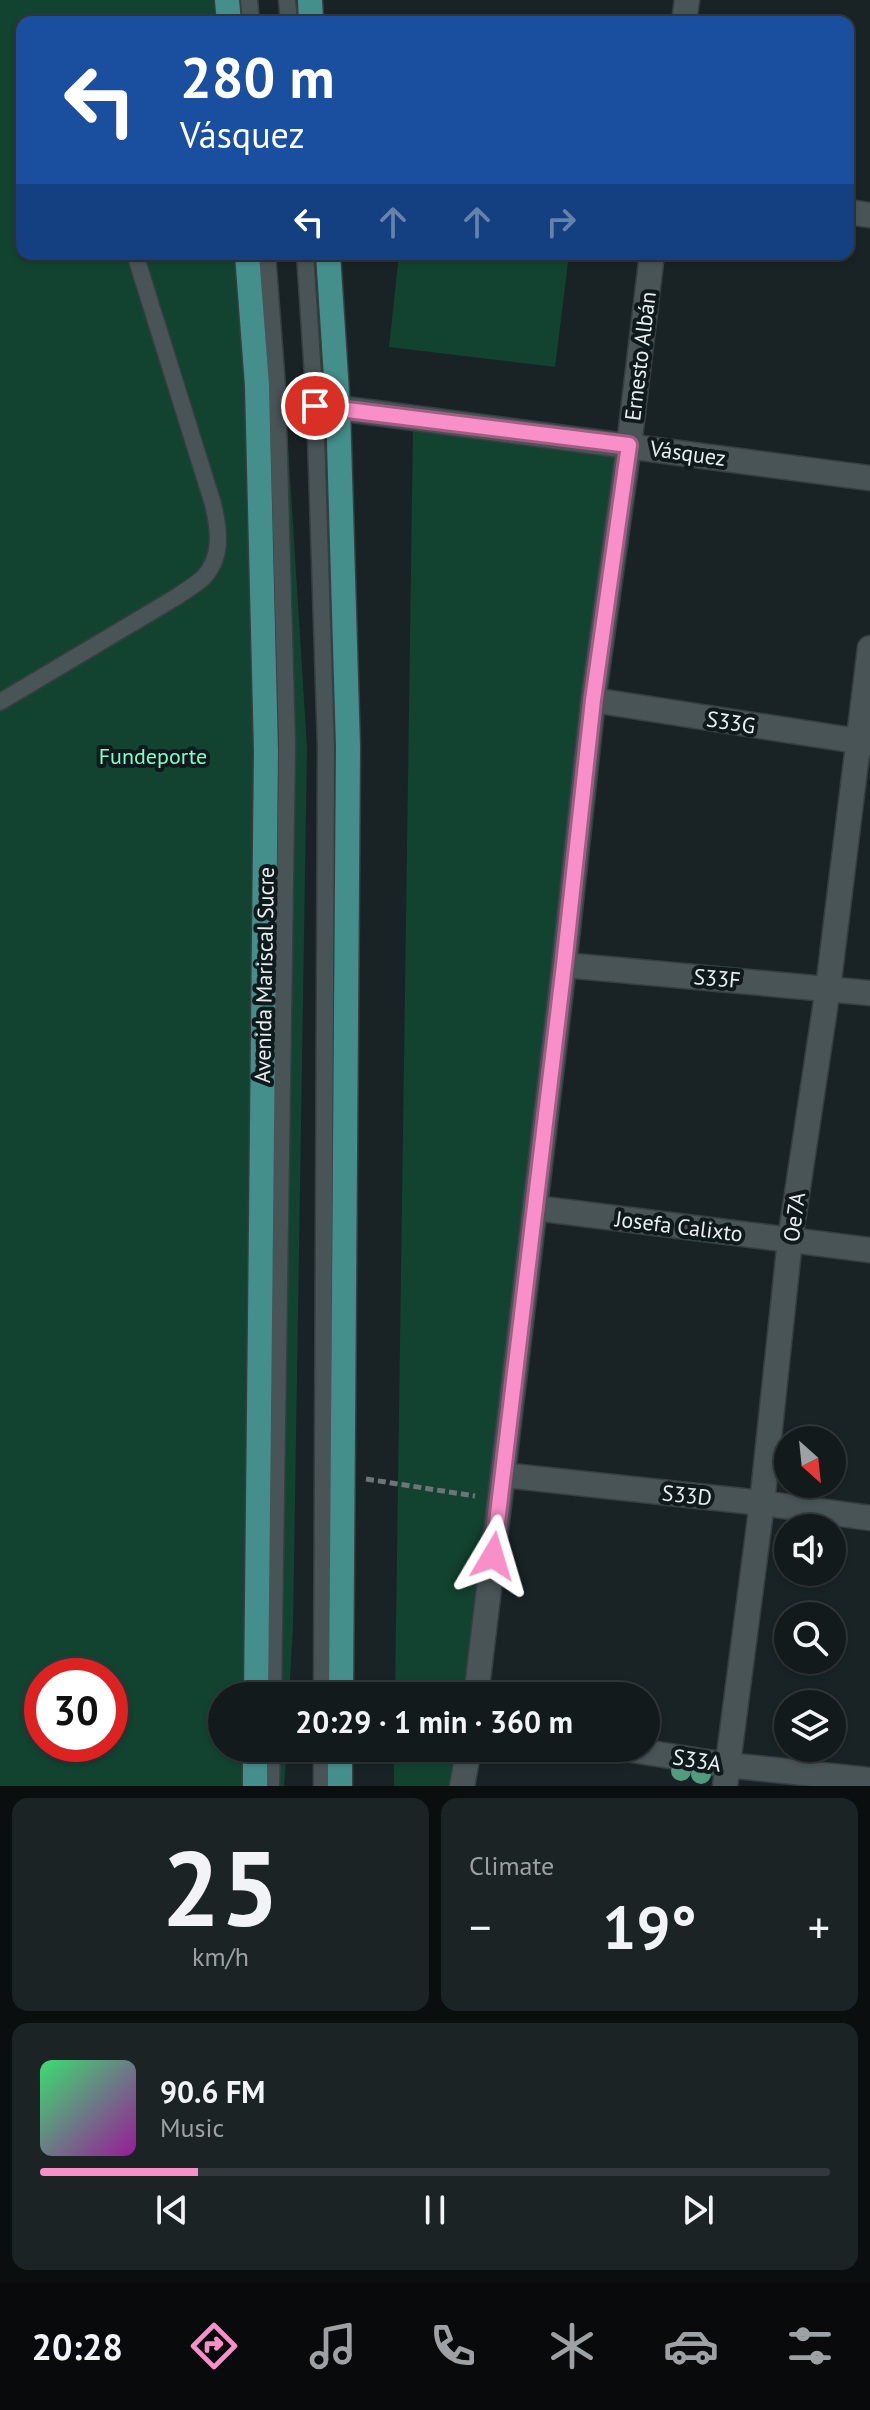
<!DOCTYPE html>
<meta charset="utf-8">
<style>
:root{--surface:#131a1c;--page:#1c2325;--text:#f1f3f6;--muted:#9da1a3;--line:#32383b;--accent:#f98fc8}
body{margin:0;font-family:"PT Sans",sans-serif;background:var(--page);color:var(--text);height:100vh;display:flex;flex-direction:column;font-size:30px;white-space:nowrap}
*{box-sizing:border-box;margin:0}
p{font-size:26px;color:var(--muted)}
.icon{flex:none;width:44px;height:44px;fill:none;stroke:currentColor;stroke-width:2;stroke-linecap:round;stroke-linejoin:round}
.map{position:relative;height:1786px;overflow:hidden}
.details{display:flex;flex-direction:column;gap:12px;padding:12px;background:#0a0e0f;flex:1}
.details>*{flex:none}
.top-card{position:absolute;left:16px;top:16px;width:838px;height:244px;border-radius:16px;box-shadow:0 2px 6px #0004,0 0 0 2px var(--line);background:#1a4fa0;color:#fff;overflow:hidden}
.needle{width:52px;rotate:153deg}
.controls{position:absolute;left:774px;top:1426px;display:grid;gap:16px}
.controls a{display:grid;place-items:center;width:72px;height:72px;border-radius:50%;background:var(--surface);box-shadow:0 2px 6px #0004,0 0 0 2px var(--line);font-size:40px}
.speed{position:absolute;left:24px;top:1658px;display:flex;gap:16px;font-size:40px;font-weight:700;text-align:center}
.speed>*{display:grid;place-content:center;width:104px;height:104px;border-radius:50%;background:var(--surface);box-shadow:0 2px 6px #0004,0 0 0 2px var(--line);line-height:1}
.speed .limit{border:12px solid #d22;background:#fff;color:#111}
.pin{position:absolute;display:grid;place-items:center;width:68px;height:68px;color:#fff;margin:-34px;border:4px solid #fff;border-radius:50%;box-shadow:0 2px 8px #0007}
.me{position:absolute;width:88px;margin:-44px;rotate:7deg;stroke-linejoin:round;filter:drop-shadow(0 0 6px #0008)}
.turn{display:flex;align-items:center;gap:28px;height:168px;padding:0 32px;font-size:36px}
.turn .icon{width:104px;height:104px;stroke-width:2.5}
.turn b{display:block;font-size:56px;line-height:68px}
.lanes{display:flex;align-items:center;height:76px;padding:0 32px;background:#0003;justify-content:center;gap:40px;direction:ltr}
.lanes .off{opacity:.35}
.big{font-size:60px;font-weight:700;line-height:1.1}
.details .card{flex:1;display:flex;flex-direction:column;justify-content:center;gap:12px;min-width:0;padding:0 28px;border-radius:16px;background:var(--page)}
.details .dial{align-items:center;gap:0}
.dial b{font-size:104px;line-height:1}
.song{display:flex;align-items:center;gap:24px}
.cover{width:96px;height:96px;border-radius:12px;background:linear-gradient(135deg,hsl(140 70% 55%),hsl(300 70% 35%))}
.played{height:8px;border-radius:4px;background:linear-gradient(90deg,var(--accent) 20%,var(--line) 20%)}
.keys{display:flex;justify-content:space-around;direction:ltr}
.heat{display:flex;justify-content:space-between;align-items:center;font-size:44px;direction:ltr}
.details .tiles{flex:1;display:grid;gap:12px;grid-template-columns:1fr 1fr}
.card:last-child{grid-column:span 2}
.trip{position:absolute;left:208px;top:1682px;width:452px;height:80px;border-radius:40px;background:var(--surface);box-shadow:0 2px 6px #0004,0 0 0 2px var(--line);font-weight:700;line-height:80px;text-align:center}
.tab-bar{display:flex;height:128px;justify-content:space-around;align-items:center;background:#080a0b;color:var(--muted)}
.tab-bar .icon{width:56px;height:56px}
.tab-bar .selected{color:var(--accent)}
.tab-bar b{font-size:36px;color:var(--text)}
.map>svg:first-child{display:block}
</style>
<div class="map">
<svg width="870" height="1786" viewBox="0 0 870 1786">
<rect width="100%" height="100%" fill="#192325"/>
<path fill="#124330" fill-rule="evenodd" d="M0 0H250L253 22H22V254H276L307 748 293 1626 289 1696H222V1748H287L284 1786H0ZM42 1676H110V1744H42Z
M399 254H569L555 367 389 347Z
M413 428 616 456 478 1696H395Z
M394 1748H473L468 1786H394Z"/>
<g fill="none" stroke-linecap="round" stroke-linejoin="round">
<g stroke="#363e40" stroke-width="19">
<path id="service" d="M249 0 251 22
M287 0 289 22
M267 254 277 387 287 744 273 1696
M305 254 315 406 326 747 322 1696
M0 702 178 596C186 590 197 584 204 577 223 556 219 529 213 504L135 254
M271 1786 272 1748
M322 1786V1748"/>
</g>
<g stroke="#363e40" stroke-width="27">
<path id="minor" d="M684 22 687 0
M848 212 870 215
M338 408 870 478
M593 700 870 743
M564 965 870 993
M535 1208 870 1250
M503 1475 762 1503 870 1518
M476 1696 564 965 593 700 629 445 652 254
M619 1748 727 1765 870 1780
M462 1786 469 1748
M725 1786 762 1503 790 1240 828 988 870 648"/>
</g>
<g stroke="#363e40" stroke-width="27">
<path id="primary" d="M227 0 229 22
M310 0 311 22
M247 254 257 385 266 751 256 1696
M328 254 338 408 348 747 341 1696
M255 1786V1748
M340 1786V1748"/>
</g>
<path stroke="#6c7577" stroke-width="5" stroke-dasharray="8 4" stroke-linecap="butt" d="M366 1479 475 1496"/>
<use href="#service" stroke="#495457" stroke-width="16"/>
<use href="#minor" stroke="#495457" stroke-width="24"/>
<use href="#primary" stroke="#448f8c" stroke-width="24"/>
</g>
<g fill="#529b7f">
<circle cx="681" cy="1771" r="10"/>
<circle cx="701" cy="1774" r="10"/>
</g>
<g fill="none" stroke-linecap="round" stroke-linejoin="round">
<g stroke="#a25d82" stroke-width="20">
<path id="route" d="M315 406 629 445 593 700 564 965 493 1556"/>
</g>
<use href="#route" stroke="#f98fc8" stroke-width="14"/>
</g>
<g text-anchor="middle" dominant-baseline="central" stroke-width="8" stroke-linejoin="round" paint-order="stroke">
<g font-size="22" fill="#e8eff1" stroke="#10191c">
<text transform="translate(640 356) rotate(-83)">Ernesto Albán</text>
<text transform="translate(688 453) rotate(8)">Vásquez</text>
<text transform="translate(731 722) rotate(9)">S33G</text>
<text transform="translate(264 975) rotate(-89)">Avenida Mariscal Sucre</text>
<text transform="translate(717 978) rotate(5)">S33F</text>
<text transform="translate(794 1217) rotate(-82)">Oe7A</text>
<text transform="translate(679 1226) rotate(7)">Josefa Calixto</text>
<text transform="translate(687 1495) rotate(6)">S33D</text>
<text transform="translate(697 1760) rotate(9)">S33A</text>
</g>
<g font-size="22" fill="#81fec8" stroke="#10191c">
<text x="153" y="756">Fundeporte</text>
</g>
</g>
</svg>
<div class="controls">
<a><svg class="needle" viewBox="-14 -14 28 28"><path d="M0-13l5 13h-10z" fill="#e53935"/><path d="M0 13l5-13h-10z" fill="#9da1a3"/></svg></a>
<a><svg class="icon" aria-label="sound" viewBox="0 0 24 24"><path d="M4 9h4l5-4v14l-5-4H4zM17 9q2 3 0 6"/></svg></a>
<a><svg class="icon" aria-label="search" viewBox="0 0 24 24"><circle cx="10" cy="10" r="6"/><path d="M15 15l6 6"/></svg></a>
<a><svg class="icon" aria-label="layers" viewBox="0 0 24 24"><path d="M12 4l9 5-9 5-9-5zM3 14l9 5 9-5"/></svg></a>
</div>
<div class="speed"><div class="limit">30</div></div>
<div class="pin" style="left:315px;top:406px;background:#d93025"><svg class="icon" aria-label="arrive" viewBox="0 0 24 24"><path d="M6 21V4h12l-3 4 3 4H6"/></svg></div>
<svg class="me" style="left:493px;top:1556px" viewBox="-20 -20 40 40"><path d="M0-17L14 15 0 8-14 15z" fill="#f98fc8" stroke="#fff" stroke-width="4"/></svg>
<div class="trip">20:29 · 1 min · 360 m</div>
<div class="top-card">
<div class="turn"><svg class="icon" aria-label="left" viewBox="0 0 24 24"><path d="M17 20v-9H6M10 6l-5 5 5 5"/></svg><div><b>280 m</b>Vásquez</div></div>
<div class="lanes"><svg class="icon" aria-label="left" viewBox="0 0 24 24"><path d="M17 20v-9H6M10 6l-5 5 5 5"/></svg><svg class="icon off" aria-label="ahead" viewBox="0 0 24 24"><path d="M12 20V5M6 11l6-6 6 6"/></svg><svg class="icon off" aria-label="ahead" viewBox="0 0 24 24"><path d="M12 20V5M6 11l6-6 6 6"/></svg><svg class="icon off" aria-label="right" viewBox="0 0 24 24"><path d="M7 20v-9h11M14 6l5 5-5 5"/></svg></div>
</div>
</div>
<section class="details">
<div class="tiles">
<div class="card dial"><b>25</b><p>km/h</p></div>
<div class="card"><p>Climate</p>
<div class="heat"><a>−</a><b class="big">19°</b><a>+</a></div>
</div>
<div class="card">
<div class="song"><i class="cover"></i><div><b>90.6 FM</b><p>Music</p></div></div>
<div class="played"></div>
<div class="keys"><svg class="icon" aria-label="previous" viewBox="0 0 24 24"><path d="M18 5L8 12l10 7zM5 5v14"/></svg><svg class="icon" aria-label="pause" viewBox="0 0 24 24"><path d="M8 5v14M16 5v14"/></svg><svg class="icon" aria-label="next" viewBox="0 0 24 24"><path d="M6 5l10 7-10 7zM19 5v14"/></svg></div>
</div>
</div>
</section>
<nav class="tab-bar">
<b>20:28</b>
<svg class="icon selected" aria-label="directions" viewBox="0 0 24 24"><path d="M12 3l9 9-9 9-9-9zM9 14v-3h6M13 9l2 2-2 2"/></svg>
<svg class="icon" aria-label="music" viewBox="0 0 24 24"><path d="M9 18V5l10-2v13"/><circle cx="6" cy="18" r="3"/><circle cx="16" cy="16" r="3"/></svg>
<svg class="icon" aria-label="phone" viewBox="0 0 24 24"><path d="M5 4h4l2 5-3 2q2 4 5 5l2-3 5 2v4C11 20 4 13 5 4z"/></svg>
<svg class="icon" aria-label="climate" viewBox="0 0 24 24"><path d="M12 3v18M4 7l16 10M4 17L20 7"/></svg>
<svg class="icon" aria-label="car" viewBox="0 0 24 24"><path d="M5 17H2v-5l4-1 3-4h7l3 4 3 1v5h-3M9 17h6M6 11h13"/><circle cx="7" cy="17" r="2"/><circle cx="17" cy="17" r="2"/></svg>
<svg class="icon" aria-label="filters" viewBox="0 0 24 24"><path d="M4 7h16M4 17h16"/><circle cx="9" cy="7" r="2"/><circle cx="15" cy="17" r="2"/></svg>
</nav>
